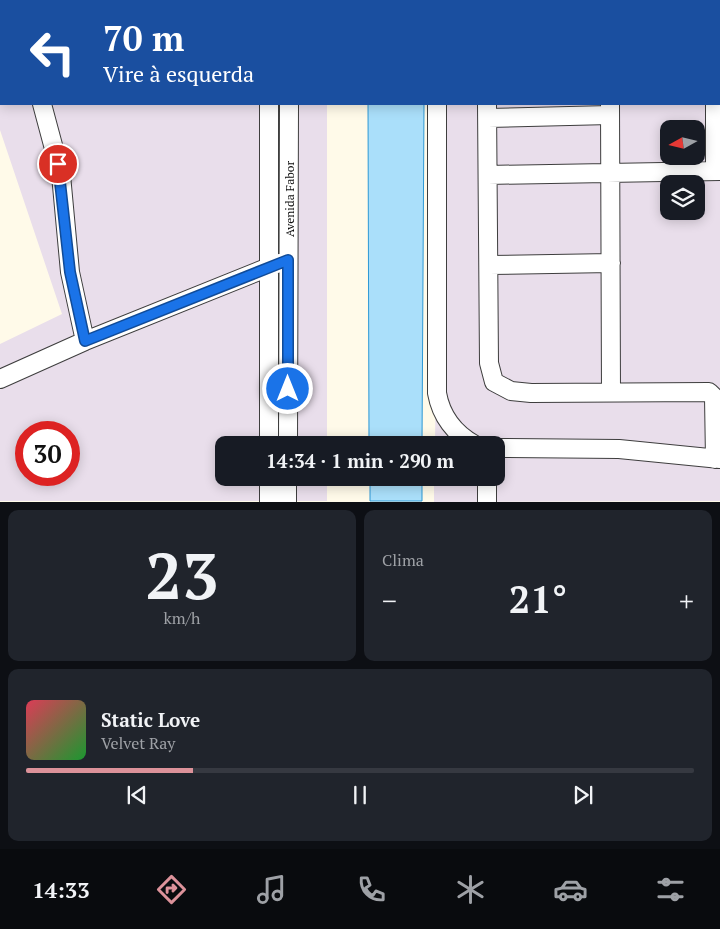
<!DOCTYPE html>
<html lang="pt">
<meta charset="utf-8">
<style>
:root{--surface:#171b24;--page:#20242c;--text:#f1f3f6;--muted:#9ea1a6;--line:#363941;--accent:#dc929a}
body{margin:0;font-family:"PT Serif",serif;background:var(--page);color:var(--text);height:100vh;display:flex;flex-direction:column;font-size:19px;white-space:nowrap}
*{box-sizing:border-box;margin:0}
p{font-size:16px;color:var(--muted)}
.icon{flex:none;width:28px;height:28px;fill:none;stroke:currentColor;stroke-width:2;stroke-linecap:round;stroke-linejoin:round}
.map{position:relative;height:502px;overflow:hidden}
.side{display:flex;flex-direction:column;gap:8px;padding:8px;background:#0d0f14;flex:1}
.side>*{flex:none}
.guide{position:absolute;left:0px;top:0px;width:720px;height:105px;box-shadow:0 2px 12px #0003;background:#1a4fa0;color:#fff;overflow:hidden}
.needle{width:32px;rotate:262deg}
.controls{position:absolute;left:660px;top:120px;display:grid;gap:10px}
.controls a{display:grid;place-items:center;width:45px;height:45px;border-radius:10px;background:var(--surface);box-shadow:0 2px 12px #0003;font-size:25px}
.speed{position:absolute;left:15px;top:421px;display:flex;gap:10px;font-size:25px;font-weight:700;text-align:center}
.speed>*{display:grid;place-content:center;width:65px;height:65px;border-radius:50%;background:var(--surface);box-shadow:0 2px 12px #0003;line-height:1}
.speed .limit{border:8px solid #d22;background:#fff;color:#111}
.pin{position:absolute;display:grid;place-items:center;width:42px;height:42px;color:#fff;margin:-21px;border:2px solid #fff;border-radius:50%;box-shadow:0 1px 5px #0007}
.me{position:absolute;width:55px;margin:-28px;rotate:0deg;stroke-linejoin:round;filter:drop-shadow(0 0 4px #0008)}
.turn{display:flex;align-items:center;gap:18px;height:105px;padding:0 20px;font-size:22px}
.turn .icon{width:65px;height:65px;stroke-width:2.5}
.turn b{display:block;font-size:35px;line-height:42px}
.big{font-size:38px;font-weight:600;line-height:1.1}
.side .tile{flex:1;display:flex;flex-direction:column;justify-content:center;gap:8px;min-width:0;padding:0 18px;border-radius:10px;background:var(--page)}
.side .dial{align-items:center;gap:0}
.dial b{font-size:65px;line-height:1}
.song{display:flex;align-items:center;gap:15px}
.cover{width:60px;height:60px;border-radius:8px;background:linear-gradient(135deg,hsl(350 70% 55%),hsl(130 70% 35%))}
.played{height:5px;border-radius:2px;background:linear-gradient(90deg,var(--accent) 25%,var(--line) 25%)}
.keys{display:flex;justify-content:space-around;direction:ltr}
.heat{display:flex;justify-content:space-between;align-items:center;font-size:28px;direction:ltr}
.side .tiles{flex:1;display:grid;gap:8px;grid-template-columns:1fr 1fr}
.tile:last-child{grid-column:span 2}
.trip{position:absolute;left:215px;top:436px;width:290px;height:50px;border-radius:10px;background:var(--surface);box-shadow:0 2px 12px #0003;font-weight:600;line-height:50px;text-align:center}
.menu{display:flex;height:80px;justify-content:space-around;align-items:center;background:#090b0e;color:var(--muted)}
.menu .icon{width:35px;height:35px}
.menu .active{color:var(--accent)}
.menu b{font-size:22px;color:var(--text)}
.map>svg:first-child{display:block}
</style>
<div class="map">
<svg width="720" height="502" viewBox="0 0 720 502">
<rect width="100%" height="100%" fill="#fffae9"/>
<path fill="#e9deeb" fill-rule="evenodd" d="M0 0H328L1 1V104H327V445H224V478H327V501H0V344L62 314 0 130ZM26 432H69V475H26Z
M440 0H720V501L434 502V478H496V445H435L439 104H719V1ZM669 129H696V156H669ZM669 184H696V211H669Z"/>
<path fill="#aadffa" stroke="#2d98d5" d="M368 104H424L422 445H369Z
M370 478H422V501H370Z"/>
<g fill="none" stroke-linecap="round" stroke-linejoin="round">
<g stroke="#3e3e3e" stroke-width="20">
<path id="minor" d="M17 0V1
M288 0V1
M487 0V1
M270 1V0
M438 1V0
M719 51H720
M42 104 61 175 70 272 85 341
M437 104V393C441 416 455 434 475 445
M487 104 489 363 494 382 511 391 531 393 709 392 714 397 715 459
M610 104 611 392
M715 104V171
M488 118 610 115
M488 175 720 171
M489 265 611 263
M0 379 85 341 279 263
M269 445V104
M288 445 289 104
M496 448 619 449 720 459
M269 478V502
M487 478V502
M287 502V478"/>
</g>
<use href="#minor" stroke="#fff" stroke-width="18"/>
</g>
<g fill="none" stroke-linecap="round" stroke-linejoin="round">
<g stroke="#114b97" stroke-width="12">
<path id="route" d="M58 164 70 272 85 341 288 260V389"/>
</g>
<use href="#route" stroke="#1a73e8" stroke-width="9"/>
</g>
<g text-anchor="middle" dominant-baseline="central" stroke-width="5" stroke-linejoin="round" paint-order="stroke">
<g font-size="12" fill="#0b0b0b" stroke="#fff">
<text transform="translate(289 199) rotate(-90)">Avenida Fabor</text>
</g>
</g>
</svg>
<div class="controls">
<a><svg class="needle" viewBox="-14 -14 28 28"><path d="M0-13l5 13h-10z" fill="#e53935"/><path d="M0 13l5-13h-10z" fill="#9ea1a6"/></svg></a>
<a><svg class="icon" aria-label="layers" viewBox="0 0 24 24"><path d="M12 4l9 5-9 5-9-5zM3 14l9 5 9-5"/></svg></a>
</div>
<div class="speed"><div class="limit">30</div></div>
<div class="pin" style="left:58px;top:164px;background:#d93025"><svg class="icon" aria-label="arrive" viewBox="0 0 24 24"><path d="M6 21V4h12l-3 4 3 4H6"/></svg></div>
<svg class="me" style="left:288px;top:389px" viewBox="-20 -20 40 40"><circle r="17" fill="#1a73e8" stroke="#fff" stroke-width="3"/><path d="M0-11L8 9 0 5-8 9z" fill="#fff"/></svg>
<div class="trip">14:34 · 1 min · 290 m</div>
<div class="guide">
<div class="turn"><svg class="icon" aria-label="left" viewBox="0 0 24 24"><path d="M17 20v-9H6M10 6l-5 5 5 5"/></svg><div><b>70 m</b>Vire à esquerda</div></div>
</div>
</div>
<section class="side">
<div class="tiles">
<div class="tile dial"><b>23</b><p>km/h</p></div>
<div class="tile"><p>Clima</p>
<div class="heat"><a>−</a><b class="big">21°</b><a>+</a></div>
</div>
<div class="tile">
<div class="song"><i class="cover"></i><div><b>Static Love</b><p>Velvet Ray</p></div></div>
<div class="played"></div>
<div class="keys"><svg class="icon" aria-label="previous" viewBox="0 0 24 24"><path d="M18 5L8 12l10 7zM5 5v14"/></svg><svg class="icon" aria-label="pause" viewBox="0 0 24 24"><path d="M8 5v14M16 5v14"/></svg><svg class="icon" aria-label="next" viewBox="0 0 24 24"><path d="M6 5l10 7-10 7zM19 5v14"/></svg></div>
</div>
</div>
</section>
<nav class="menu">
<b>14:33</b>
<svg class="icon active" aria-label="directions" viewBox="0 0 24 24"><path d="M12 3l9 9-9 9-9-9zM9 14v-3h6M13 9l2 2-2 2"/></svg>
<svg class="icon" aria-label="music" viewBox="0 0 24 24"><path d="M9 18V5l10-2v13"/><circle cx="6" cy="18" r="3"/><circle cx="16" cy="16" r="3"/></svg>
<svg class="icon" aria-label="phone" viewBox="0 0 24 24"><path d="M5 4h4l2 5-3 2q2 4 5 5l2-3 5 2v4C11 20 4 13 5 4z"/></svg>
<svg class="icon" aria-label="climate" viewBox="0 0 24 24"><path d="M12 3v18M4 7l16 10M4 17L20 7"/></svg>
<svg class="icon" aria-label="car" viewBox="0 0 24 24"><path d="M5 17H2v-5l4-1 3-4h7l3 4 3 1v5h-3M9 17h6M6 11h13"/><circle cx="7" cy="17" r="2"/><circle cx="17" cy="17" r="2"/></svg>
<svg class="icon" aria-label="filters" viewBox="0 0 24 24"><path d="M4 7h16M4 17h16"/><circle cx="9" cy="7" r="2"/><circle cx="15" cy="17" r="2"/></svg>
</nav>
